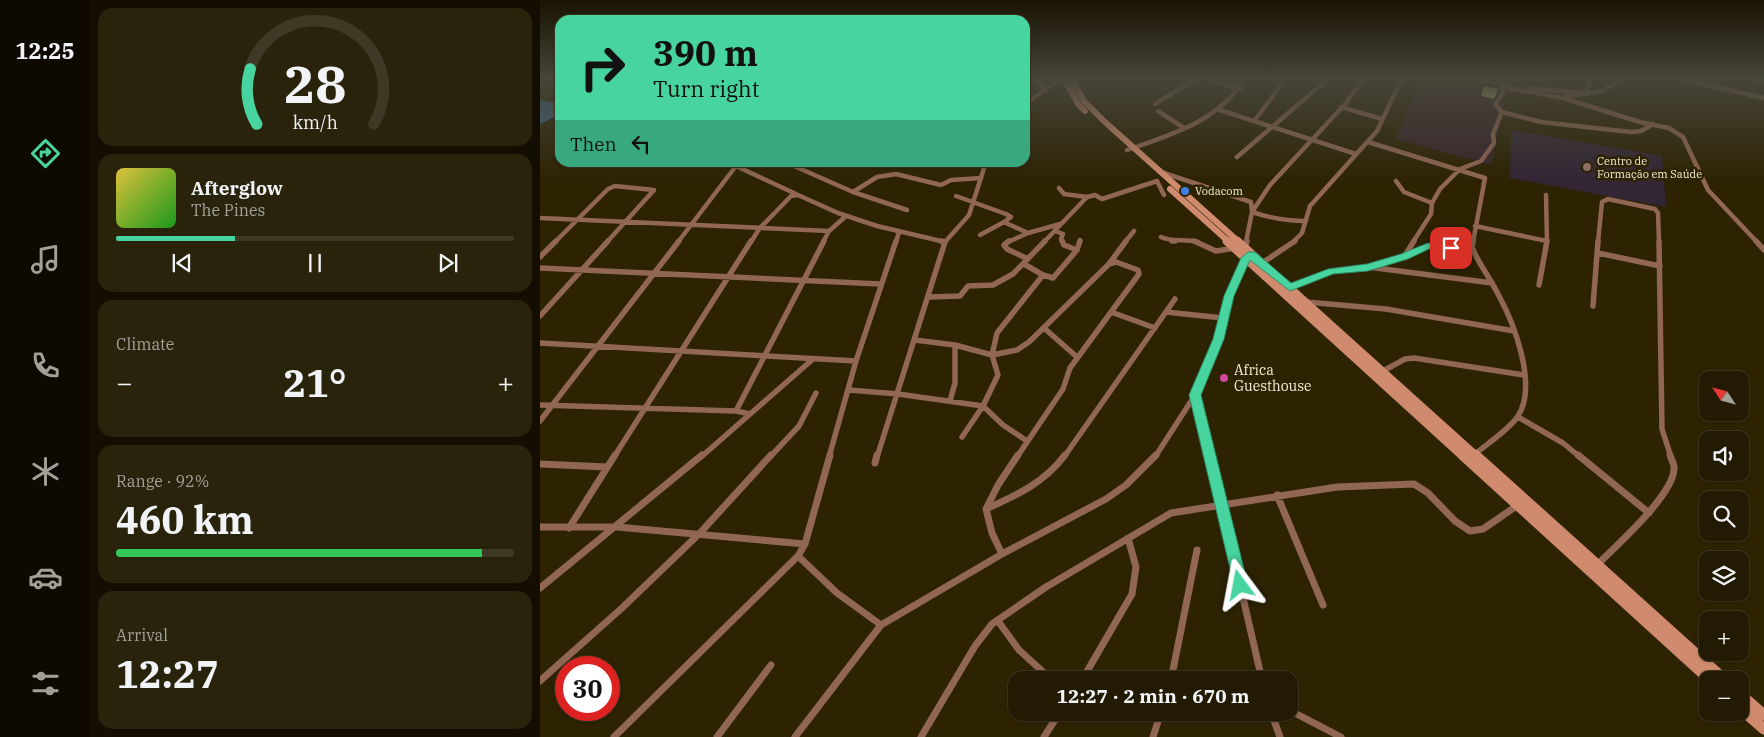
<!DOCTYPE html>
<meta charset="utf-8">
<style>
:root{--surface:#221a02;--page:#2a230c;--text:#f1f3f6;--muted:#a2a199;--line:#3f3824;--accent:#47d49e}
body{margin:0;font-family:"IBM Plex Serif",serif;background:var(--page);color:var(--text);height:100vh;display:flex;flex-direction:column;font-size:19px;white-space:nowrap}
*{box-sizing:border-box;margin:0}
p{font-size:16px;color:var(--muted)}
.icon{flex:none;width:28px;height:28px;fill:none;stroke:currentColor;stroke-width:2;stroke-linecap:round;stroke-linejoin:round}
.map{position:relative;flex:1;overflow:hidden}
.drawer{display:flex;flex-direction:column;gap:8px;padding:8px;background:#130e01;width:450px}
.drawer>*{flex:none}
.guide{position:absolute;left:15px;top:15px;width:475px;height:152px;border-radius:15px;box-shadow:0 1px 4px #0004,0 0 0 1px var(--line);background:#47d49e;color:#111;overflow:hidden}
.needle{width:32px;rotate:306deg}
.fabs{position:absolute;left:1159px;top:371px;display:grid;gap:10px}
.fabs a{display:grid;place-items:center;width:50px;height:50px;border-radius:10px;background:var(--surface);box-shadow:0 1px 4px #0004,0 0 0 1px var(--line);font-size:25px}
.speed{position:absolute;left:15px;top:656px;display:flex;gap:10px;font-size:25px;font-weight:700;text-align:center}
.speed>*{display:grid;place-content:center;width:65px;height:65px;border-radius:50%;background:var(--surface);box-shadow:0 1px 4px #0004,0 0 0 1px var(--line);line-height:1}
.speed .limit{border:8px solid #d22;background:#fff;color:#111}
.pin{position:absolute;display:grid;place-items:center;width:42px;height:42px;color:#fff;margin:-21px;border-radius:10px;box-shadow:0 2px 8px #0006}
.me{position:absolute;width:55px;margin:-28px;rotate:347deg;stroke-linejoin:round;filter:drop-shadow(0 0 4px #0008)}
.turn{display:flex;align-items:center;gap:18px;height:105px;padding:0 15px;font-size:22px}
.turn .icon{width:65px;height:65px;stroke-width:2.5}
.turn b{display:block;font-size:35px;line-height:42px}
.then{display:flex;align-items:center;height:48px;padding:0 15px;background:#0003;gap:10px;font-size:19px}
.big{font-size:38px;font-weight:700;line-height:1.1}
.drawer .card{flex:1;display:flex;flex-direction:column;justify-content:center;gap:8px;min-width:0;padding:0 18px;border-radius:15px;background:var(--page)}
.drawer .dial{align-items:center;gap:0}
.dial svg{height:130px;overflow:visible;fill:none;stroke:var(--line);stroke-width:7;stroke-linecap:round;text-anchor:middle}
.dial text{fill:var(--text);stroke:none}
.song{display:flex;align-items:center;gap:15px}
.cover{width:60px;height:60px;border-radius:8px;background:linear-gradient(135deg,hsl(50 70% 55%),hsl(120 70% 35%))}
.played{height:5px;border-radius:2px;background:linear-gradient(90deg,var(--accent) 30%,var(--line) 30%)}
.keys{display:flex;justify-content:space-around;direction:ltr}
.heat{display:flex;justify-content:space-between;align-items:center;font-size:28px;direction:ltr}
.charge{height:8px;border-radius:4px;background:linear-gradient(90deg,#34c759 92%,var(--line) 0)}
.trip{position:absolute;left:468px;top:671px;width:290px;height:50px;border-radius:15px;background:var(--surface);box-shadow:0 1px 4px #0004,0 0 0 1px var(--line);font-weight:700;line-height:50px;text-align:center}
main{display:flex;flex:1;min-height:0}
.dock{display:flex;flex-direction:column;width:90px;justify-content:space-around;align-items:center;background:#0e0a01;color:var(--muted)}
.dock .icon{width:35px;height:35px}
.dock .active{color:var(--accent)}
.dock b{font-size:22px;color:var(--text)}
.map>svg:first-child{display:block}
</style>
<main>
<nav class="dock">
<b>12:25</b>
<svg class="icon active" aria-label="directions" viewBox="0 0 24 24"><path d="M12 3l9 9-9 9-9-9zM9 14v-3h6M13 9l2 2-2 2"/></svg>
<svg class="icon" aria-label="music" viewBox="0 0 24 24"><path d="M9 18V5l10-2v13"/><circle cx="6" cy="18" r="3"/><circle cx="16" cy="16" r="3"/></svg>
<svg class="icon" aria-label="phone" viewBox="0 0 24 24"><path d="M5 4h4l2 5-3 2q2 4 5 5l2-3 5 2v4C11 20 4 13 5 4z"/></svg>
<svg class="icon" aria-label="climate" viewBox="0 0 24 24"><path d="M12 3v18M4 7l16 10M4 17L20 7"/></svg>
<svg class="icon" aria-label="car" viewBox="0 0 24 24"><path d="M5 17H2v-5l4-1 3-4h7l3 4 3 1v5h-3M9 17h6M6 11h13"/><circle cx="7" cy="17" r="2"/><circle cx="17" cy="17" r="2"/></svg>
<svg class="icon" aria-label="filters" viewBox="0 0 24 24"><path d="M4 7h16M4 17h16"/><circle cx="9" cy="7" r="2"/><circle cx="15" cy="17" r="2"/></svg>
</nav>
<section class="drawer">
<div class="card dial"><svg viewBox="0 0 100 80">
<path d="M14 69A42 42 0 1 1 86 69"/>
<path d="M14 69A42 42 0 0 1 10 35" stroke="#47d49e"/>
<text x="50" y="56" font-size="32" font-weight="700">28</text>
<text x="50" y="72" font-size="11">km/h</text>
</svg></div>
<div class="card">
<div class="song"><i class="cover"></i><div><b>Afterglow</b><p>The Pines</p></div></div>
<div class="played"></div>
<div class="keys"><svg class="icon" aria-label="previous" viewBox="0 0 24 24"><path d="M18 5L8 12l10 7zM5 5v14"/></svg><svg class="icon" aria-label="pause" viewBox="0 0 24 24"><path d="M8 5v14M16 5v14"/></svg><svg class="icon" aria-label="next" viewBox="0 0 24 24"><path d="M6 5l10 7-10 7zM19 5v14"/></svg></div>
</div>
<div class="card"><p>Climate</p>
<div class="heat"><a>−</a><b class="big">21°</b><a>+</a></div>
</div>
<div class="card"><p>Range · 92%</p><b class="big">460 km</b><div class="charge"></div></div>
<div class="card"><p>Arrival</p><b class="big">12:27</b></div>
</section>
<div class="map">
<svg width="1224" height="737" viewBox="0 0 1224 737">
<rect width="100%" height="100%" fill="#2d2303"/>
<path fill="#332634" d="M971 130 1122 156 1126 207 970 178Z"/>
<path fill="#38252a" d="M882 78H915L967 89 951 165 856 139Z"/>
<path fill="#3d6c91" d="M0 100 20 103V114L0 124Z"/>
<path fill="#dcc88f" d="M944 86 958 89 954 99 941 96Z"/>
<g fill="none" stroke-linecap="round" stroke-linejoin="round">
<path stroke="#916654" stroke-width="4.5" d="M666 78 700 89
M929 78 954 82
M951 78 969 88 1023 98 1100 122 1129 128 1143 137 1168 190 1217 242
M1138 78 1224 98
M1213 78 1224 80
M485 79 500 83 505 91
M989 88 1046 93 1051 78
M1025 97 1062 91 1085 78
M485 104 522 78
M615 104 657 78
M801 107 842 119
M680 110 816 154
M618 111 644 128
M962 112 1001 122 1091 132 1101 131 1113 124
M715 120 746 78
M828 142 945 178 933 242
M587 150C633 134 679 121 705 78
M697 157 789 78
M199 162 196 166 256 194
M245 162 313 192 367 210
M621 172 711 202 712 212C730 218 747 221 766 221
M856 181 864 192 892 203
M519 188 524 194 547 197 555 195 562 199 617 181 624 195
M313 192 337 177 356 174 401 185 411 180 441 178
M1006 195 1007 242
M416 196 466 214 471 217 464 222 488 233 520 224
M0 218 289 231
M935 226 1007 241
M515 231 523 234 521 239 523 242
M440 235 464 222
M621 237C633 243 645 238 658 242
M15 242 68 189 75 186 114 190 67 242
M138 242 196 166
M211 242 219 229 251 196 258 195 298 213 337 226 405 242
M283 242 289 231 306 216
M356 242 359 232
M405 242 429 215 446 162
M468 242 488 233
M504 242 547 197
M539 242 540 240
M585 242 594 231
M706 242 712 212 730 185 806 103 824 78
M753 242 762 233 770 206 837 131 861 80
M873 242 891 214 892 203 900 189 920 169 941 161 954 143 953 134 962 112 955 104 963 93 961 82
M1058 242 1062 202 1068 199 1115 209 1118 213 1119 242"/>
<path stroke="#916654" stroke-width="5.5" d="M469 241 464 245 467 249 488 259
M522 241 524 245 537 250
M632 241H635
M654 241 676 251 695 248
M933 241 932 247 935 254C942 268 951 280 958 294 974 323 998 385 978 416 971 428 947 444 935 454
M1119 241 1122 429 1131 457
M1216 241 1224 250
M705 249 707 241
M1058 253 1120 266
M0 257 16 241
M864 257 874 241
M484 264 503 275
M719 265 755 241
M828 267 864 257 888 246 911 248 932 242
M0 268 340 284
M999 285 1007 241
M750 288 792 271 828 267 952 283
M389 297 420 296 428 286 453 285 473 274 505 241
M766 302 846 309 974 331
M1053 306 1058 241
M571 312 615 328
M626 312 683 318
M0 316 68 241
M504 328 537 357
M375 340 415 345 452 355 457 333 503 275 513 278 537 250 540 241
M0 343 316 361
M843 371 865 359 874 358 984 375
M309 390 358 394 443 406 422 437
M655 395 670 457
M410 401 415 383V345
M0 405 196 411 210 414
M196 411 284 241
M978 417 1023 443 1040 457
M0 421 139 241
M487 441 463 425 443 406 458 375 452 355 477 350 489 342 569 264 586 241
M74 457 211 241
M161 457 273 359
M230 457 259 426 276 393
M289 457 316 361 356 241
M337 457 405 242 401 241
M477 457 523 389 530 368 599 274 598 270 576 262 569 264
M524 457 635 299
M615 457 655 395 679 339 689 296 708 257"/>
<path stroke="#916654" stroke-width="7" d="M670 455 722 680
M1038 455 1109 513
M335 463 337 455
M0 464 67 467
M737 495 783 605
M446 509C477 495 504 483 525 455
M0 527H77L265 544
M29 528 75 455
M462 554 452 533 446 509 458 485 478 455
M258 556 297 593 341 625
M1058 564C1076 546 1136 493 1134 467 1134 463 1131 459 1130 455
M0 588 162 455
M458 621 479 650 512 680
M542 680 592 594 596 567 588 538
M631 680 657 550
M0 681 82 608 160 533 231 455
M749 710 801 737
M731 712 740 737
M74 737 258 556 265 544 290 455
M177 737 231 665
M255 737 341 625 462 554 566 499 586 485 616 455
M381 737 435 646 452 624 506 587 631 513 797 487 874 484 888 493 915 521 930 531 943 529 978 505
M504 737 520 712
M613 737 621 712"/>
<path stroke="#d08b6e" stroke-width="6" d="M524 78 538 104 545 111
M531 78 544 101 565 122 699 242
M630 189 689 242"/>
<path stroke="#d08b6e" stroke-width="9" d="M687 241 924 457
M697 241 937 457"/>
<path stroke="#d08b6e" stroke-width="11" d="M923 455 1170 680
M935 455 1185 680
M1200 694 1224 715
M1200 708 1224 729"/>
</g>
<linearGradient id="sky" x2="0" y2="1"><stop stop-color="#191302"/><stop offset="0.43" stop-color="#464539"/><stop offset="1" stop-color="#464539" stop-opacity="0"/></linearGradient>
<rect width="1224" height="181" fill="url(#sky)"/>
<path fill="#47d49e" stroke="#2e8a67" d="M888 243 911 245 916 248 911 251 889 249 868 259 828 271 793 274 750 291 710 260 694 296 684 339 661 395 708 585 706 590 700 592 695 590 649 395 673 339 684 296 701 258 708 252H715L751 283 788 269 827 264 861 254Z"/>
<circle fill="#8d6e63" stroke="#2d2303" stroke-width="2" cx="1047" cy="167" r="5"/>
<circle fill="#3f7fe0" stroke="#2d2303" stroke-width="2" cx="645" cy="191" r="5"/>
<circle fill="#d1479c" stroke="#2d2303" stroke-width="2" cx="684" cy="378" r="5"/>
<g text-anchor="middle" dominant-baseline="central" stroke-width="5" stroke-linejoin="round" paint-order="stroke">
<g font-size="11" fill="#f0ead8" stroke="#2d2303" text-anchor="start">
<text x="1057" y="161">Centro de<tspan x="1057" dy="13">Formação em Saúde</tspan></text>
<text x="655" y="191">Vodacom</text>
</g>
<g font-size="14" fill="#f0ead8" stroke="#2d2303" text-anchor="start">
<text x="694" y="370">Africa<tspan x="694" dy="16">Guesthouse</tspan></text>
</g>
</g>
</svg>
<div class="fabs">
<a><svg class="needle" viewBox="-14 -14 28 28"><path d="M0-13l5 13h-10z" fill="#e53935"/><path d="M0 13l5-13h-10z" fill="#a2a199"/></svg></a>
<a><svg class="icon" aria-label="sound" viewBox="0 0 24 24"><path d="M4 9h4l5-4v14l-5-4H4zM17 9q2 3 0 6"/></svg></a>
<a><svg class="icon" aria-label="search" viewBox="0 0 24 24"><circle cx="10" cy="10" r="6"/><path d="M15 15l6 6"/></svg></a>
<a><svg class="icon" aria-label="layers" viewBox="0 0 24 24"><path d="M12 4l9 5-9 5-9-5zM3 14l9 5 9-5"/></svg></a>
<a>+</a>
<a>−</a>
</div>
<div class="speed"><div class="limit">30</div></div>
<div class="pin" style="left:911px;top:248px;background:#d93025"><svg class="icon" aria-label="arrive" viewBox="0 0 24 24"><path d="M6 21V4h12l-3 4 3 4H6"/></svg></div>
<svg class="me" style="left:700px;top:585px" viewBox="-20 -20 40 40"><path d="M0-17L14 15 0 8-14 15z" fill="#47d49e" stroke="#fff" stroke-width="4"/></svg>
<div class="trip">12:27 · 2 min · 670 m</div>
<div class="guide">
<div class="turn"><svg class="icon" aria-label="right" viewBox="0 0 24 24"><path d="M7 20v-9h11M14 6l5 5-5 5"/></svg><div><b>390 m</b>Turn right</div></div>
<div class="then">Then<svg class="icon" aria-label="left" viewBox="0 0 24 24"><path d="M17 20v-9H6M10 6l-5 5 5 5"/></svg></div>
</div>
</div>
</main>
